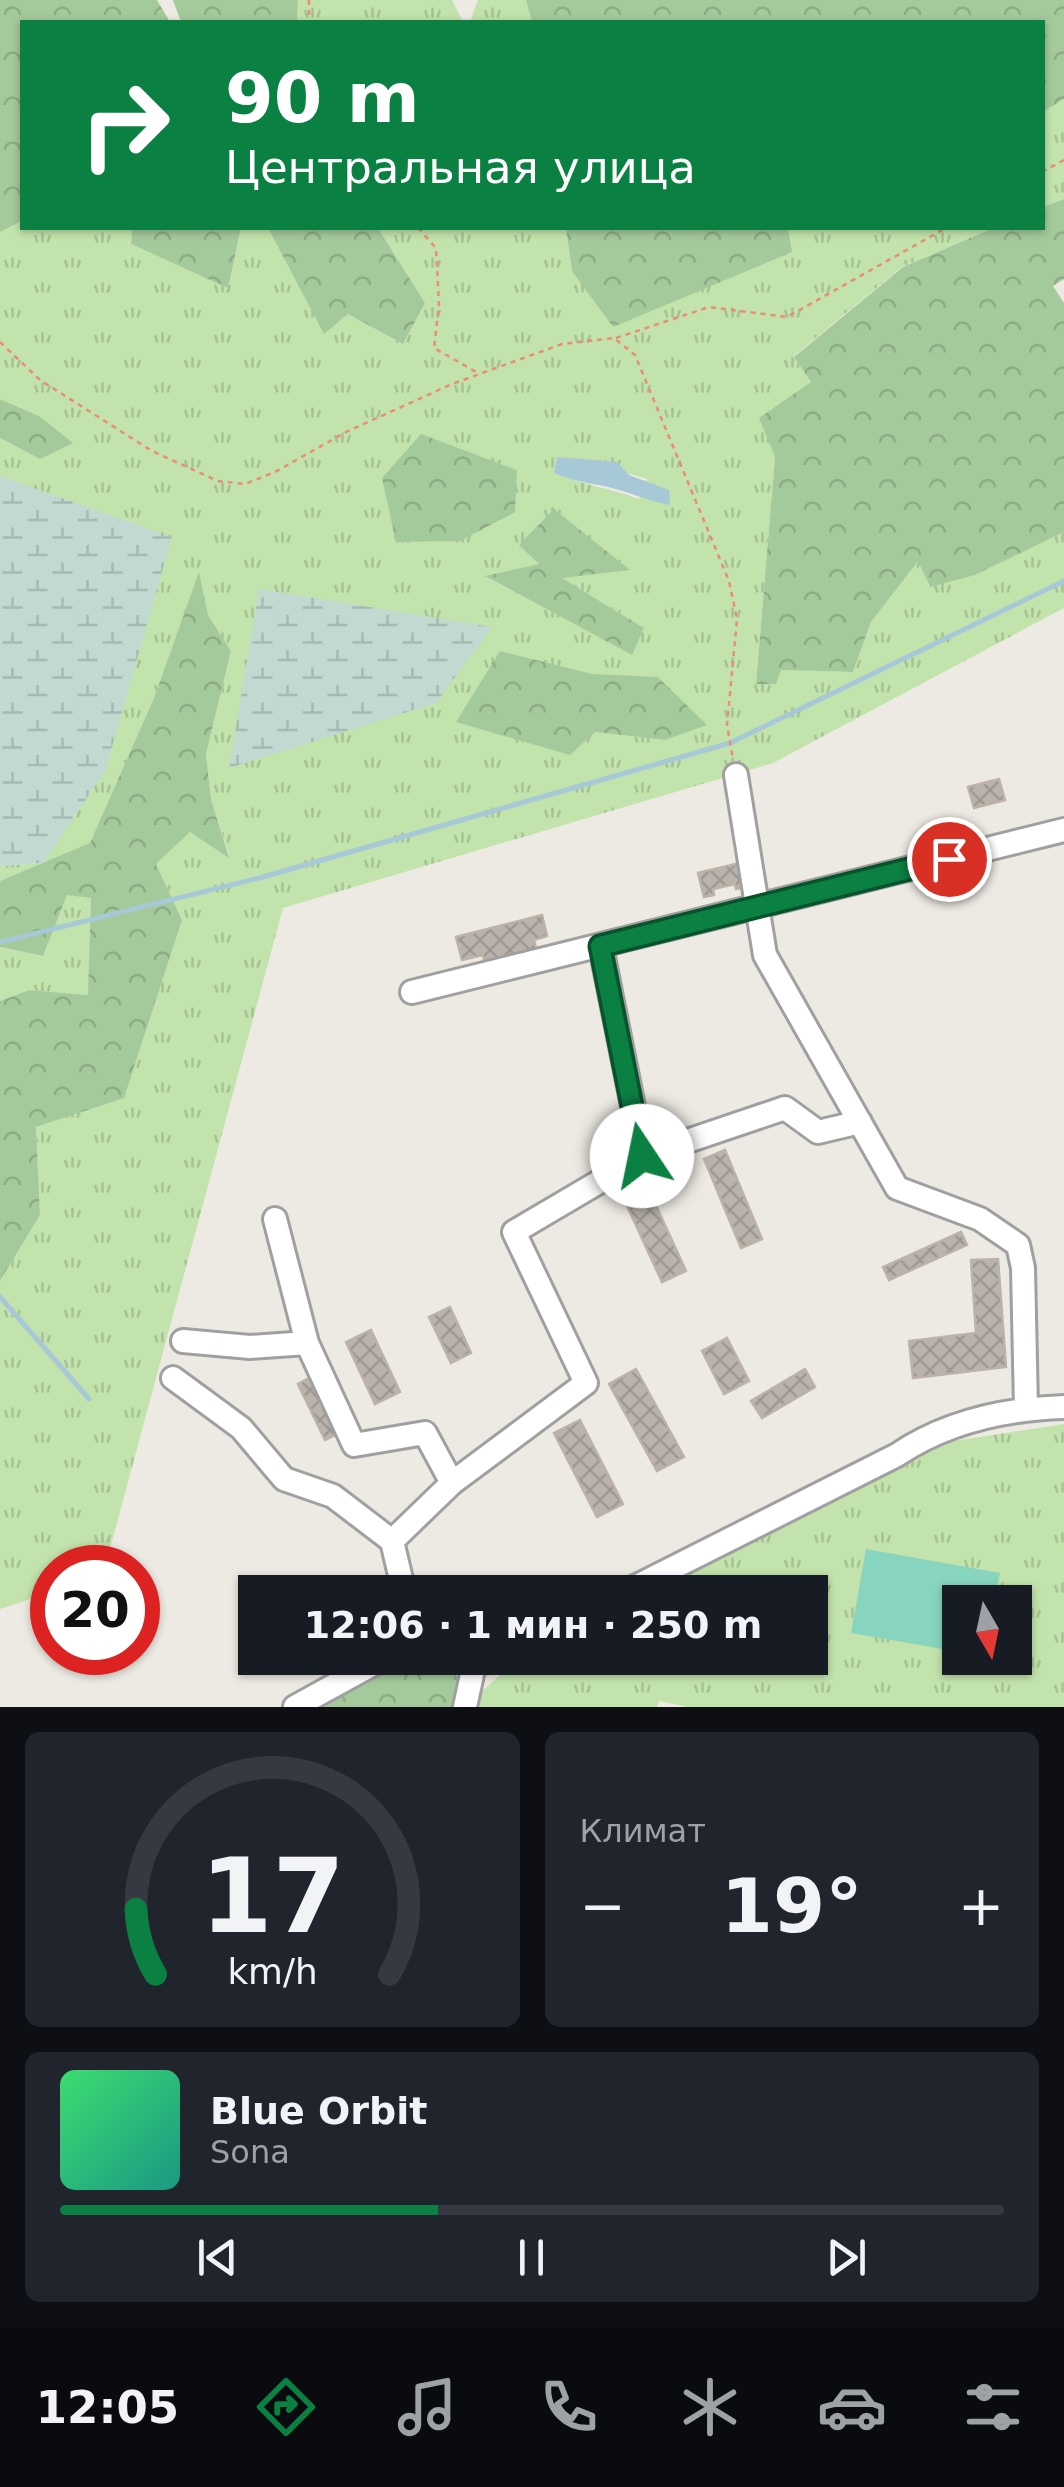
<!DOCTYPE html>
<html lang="ru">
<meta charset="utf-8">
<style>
:root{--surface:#171b24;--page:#20242c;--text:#f1f3f6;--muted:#9ea1a6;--line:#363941;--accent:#0b8043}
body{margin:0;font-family:"DejaVu Sans",sans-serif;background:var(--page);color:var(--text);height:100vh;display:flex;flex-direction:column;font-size:38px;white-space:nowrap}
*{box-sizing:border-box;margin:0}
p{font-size:32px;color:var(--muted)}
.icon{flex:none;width:55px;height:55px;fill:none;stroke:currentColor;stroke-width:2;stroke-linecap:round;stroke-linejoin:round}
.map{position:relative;height:1707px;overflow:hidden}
.sheet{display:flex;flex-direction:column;gap:25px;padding:25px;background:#0d0f14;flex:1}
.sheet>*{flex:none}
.banner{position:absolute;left:20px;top:20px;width:1025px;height:210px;border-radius:0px;box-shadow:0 2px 8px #0004;background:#0b8043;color:#fff;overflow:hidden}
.needle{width:65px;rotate:171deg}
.buttons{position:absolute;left:942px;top:1585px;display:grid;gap:20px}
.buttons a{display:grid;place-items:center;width:90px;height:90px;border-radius:0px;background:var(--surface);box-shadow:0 2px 8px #0004;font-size:50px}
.speed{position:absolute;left:30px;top:1545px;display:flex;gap:20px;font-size:50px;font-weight:700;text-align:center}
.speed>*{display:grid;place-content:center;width:130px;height:130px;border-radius:50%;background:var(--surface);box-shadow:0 2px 8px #0004;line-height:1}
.speed .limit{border:15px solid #d22;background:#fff;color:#111}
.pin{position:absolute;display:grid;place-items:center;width:85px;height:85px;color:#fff;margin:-42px;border:5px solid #fff;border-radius:50%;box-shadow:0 2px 10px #0007}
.me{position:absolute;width:110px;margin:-55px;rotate:349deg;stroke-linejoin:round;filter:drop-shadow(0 0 8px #0008)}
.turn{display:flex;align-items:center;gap:35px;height:210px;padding:0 40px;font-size:45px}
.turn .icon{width:130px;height:130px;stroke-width:2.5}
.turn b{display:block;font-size:70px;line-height:85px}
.big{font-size:75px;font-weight:700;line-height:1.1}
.sheet .card{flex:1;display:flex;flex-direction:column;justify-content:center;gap:15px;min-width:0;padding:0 35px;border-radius:15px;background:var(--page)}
.sheet .dial{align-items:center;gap:0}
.dial svg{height:260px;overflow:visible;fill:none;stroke:var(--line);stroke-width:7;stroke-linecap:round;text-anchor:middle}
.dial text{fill:var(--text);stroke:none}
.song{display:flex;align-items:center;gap:30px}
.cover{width:120px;height:120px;border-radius:15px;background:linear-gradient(135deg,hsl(140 70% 55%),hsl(170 70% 35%))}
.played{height:10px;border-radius:5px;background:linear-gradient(90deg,var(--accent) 40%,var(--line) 40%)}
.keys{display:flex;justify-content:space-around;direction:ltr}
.heat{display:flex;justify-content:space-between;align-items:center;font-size:55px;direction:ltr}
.sheet .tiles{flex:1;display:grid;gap:25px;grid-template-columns:1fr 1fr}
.card:last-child{grid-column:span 2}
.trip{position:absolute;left:238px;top:1575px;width:590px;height:100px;border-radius:0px;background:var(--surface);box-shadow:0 2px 8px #0004;font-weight:700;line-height:100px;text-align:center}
.dock{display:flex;height:160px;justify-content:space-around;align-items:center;background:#090b0e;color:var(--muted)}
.dock .icon{width:70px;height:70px}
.dock .current{color:var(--accent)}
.dock b{font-size:45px;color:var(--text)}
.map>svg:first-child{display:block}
</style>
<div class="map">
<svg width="1064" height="1707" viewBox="0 0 1064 1707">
<defs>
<pattern id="grass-tufts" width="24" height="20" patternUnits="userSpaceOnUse" patternTransform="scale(2.5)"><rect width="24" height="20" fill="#c2e3ac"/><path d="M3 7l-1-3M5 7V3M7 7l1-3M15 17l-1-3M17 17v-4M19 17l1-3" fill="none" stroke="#a6c293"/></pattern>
<pattern id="forest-crowns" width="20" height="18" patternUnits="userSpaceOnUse" patternTransform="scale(2.5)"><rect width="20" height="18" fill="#a4c99b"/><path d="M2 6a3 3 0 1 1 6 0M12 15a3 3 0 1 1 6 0" fill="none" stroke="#8dac85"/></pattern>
<pattern id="wetland-marsh" width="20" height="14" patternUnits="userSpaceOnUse" patternTransform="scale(2.5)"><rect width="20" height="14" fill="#c1d9d0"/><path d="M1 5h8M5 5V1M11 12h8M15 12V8" fill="none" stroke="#a5bab2"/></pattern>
<pattern id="building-cross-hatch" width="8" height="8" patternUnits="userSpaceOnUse" patternTransform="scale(2.5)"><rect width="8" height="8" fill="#b9b3ac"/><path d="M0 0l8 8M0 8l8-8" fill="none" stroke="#9e9993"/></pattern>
</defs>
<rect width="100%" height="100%" fill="#edeae3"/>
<path fill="url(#grass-tufts)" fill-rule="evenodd" d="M298 0H452L463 22H297Z
M478 0H526L532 22H470Z
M1064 99V199L1043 207V112Z
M22 221V228H132L131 244 228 287 241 228H268L324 333 348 314 403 344 425 303 378 228H566L572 271 791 253 788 228H993L902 267 794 356 811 382 775 457 756 683 781 670 853 672 871 622 918 560 929 586 975 575 1064 532V608L773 763 283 908 105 1567 52 1568V1592L0 1609V1281L40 1215 36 1127 124 1097 182 920 156 864 190 832 229 856 211 799 206 754 231 651 208 615 199 574 154 698 90 844 0 881V866L43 863 172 538 0 476V438L40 459 39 416 0 399V232ZM557 457 583 460 647 479 639 499C611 488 582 485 555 473ZM540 564 629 569 560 577 644 628 632 654 486 577ZM500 651 593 674 665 740 595 732Z
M67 894 91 897 89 995 29 990 0 1001V947L43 956Z
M1064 1424V1707H688L659 1701 657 1707H480V1693L503 1672 532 1658H810V1592H656L941 1443ZM960 1602H1015V1658H960Z"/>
<path fill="url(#forest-crowns)" d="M0 0H157L170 22H22V221L0 232Z
M173 0H298L297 22H181Z
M526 0H1064V99L1043 112 1042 22H532Z
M1064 199V279L1053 286 1064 303V532L975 575 930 587 918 561 871 622 853 672 781 670 776 684H756L775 457 759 418 811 382 794 357 903 267 993 228H1042L1043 207Z
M132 228H241L228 288 131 244Z
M268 228H378L425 303 403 344 348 314 324 334Z
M566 228H788L792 252 613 327 572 271Z
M0 399 39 416 73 443 40 459 0 438Z
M421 434 517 470 515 512 460 541 396 542 382 478Z
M554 509 630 570 562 578 644 628 632 655 485 576 539 564 519 545Z
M199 572 208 615 231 651 206 754 211 799 229 858 190 832 156 864 182 920 124 1098 36 1127 40 1215 0 1281V1001L29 990 88 995 91 898 67 895 43 956 0 947V881L90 843 154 698Z
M500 651 593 674 658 677 707 725 665 740 595 732 570 755 456 722Z
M400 1665C445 1665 463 1652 457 1707H310Z"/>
<path fill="url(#wetland-marsh)" d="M0 476 172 537 105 771 43 863 0 866Z
M259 589 492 627 436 703 229 768Z"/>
<path fill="#87d5be" d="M866 1549 1000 1573 994 1602H960V1652L851 1633Z"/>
<path fill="#a7c8d7" d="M557 457 617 462 629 475 669 490 670 505C648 501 629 492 608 487 589 483 573 481 554 473Z"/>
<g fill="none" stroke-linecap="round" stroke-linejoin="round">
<path stroke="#a7c8d7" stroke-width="5" d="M0 942 263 877 730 743 1064 581
M0 1297 89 1399"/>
</g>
<path fill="url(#building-cross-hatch)" stroke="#bdb2a7" stroke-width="2.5" d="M999 779 1005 800 974 808 968 787Z
M744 862 749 886 736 889 735 884 713 889 714 895 704 897 698 873Z
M542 915 547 936 534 940 537 952 485 965 483 955 462 960 456 937Z
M725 1150 762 1239 741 1248 704 1159Z
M642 1175 686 1271 662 1282 618 1186Z
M961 1232 967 1245 889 1280 883 1267Z
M998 1259 1006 1367 913 1378 909 1341 976 1333 971 1260Z
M450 1307 471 1353 451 1363 429 1317Z
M371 1330 400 1392 375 1404 346 1342Z
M727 1338 749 1381 724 1394 702 1351Z
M636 1369 684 1457 657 1471 609 1384Z
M805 1369 815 1387 762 1418 751 1401Z
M311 1377 339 1433 325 1440 298 1384Z
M580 1420 623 1504 597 1517 554 1433Z"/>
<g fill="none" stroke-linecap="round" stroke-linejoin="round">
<g stroke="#a0a0a0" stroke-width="28">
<path id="minor" d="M736 775 765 955 897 1188 980 1219 1018 1245 1023 1268 1026 1408
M601 947 643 1156 785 1108 818 1132 860 1122
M412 992 1064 830
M275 1219 307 1343 354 1445 425 1433 452 1483 392 1541 404 1592
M183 1341 250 1347 307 1343
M173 1378 241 1428 284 1479 333 1496 392 1541
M452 1483 586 1383 514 1232 643 1156
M625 1592 897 1455C946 1422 1005 1409 1064 1407
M457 1658 474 1665 496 1658
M295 1707 384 1658
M465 1707 474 1665"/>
</g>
<path stroke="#ed8b73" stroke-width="2.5" stroke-dasharray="5 5" stroke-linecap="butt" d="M309 0V22
M1042 172 1064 160
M418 228 436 248 439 305 434 348 478 373
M616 338 709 307 787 317 946 228
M0 342 40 380 152 451 218 481 245 484 275 472 346 432 452 384 562 344 614 338 635 355 729 581 737 619 727 725 733 759"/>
<use href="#minor" stroke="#fff" stroke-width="22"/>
</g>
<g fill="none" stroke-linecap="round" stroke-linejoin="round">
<g stroke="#07532c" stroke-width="25">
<path id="route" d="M642 1156 600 946 949 859"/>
</g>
<use href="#route" stroke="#0b8043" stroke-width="18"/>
</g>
</svg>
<div class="buttons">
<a><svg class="needle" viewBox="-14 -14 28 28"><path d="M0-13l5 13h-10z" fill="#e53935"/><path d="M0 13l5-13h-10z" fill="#9ea1a6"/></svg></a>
</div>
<div class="speed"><div class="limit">20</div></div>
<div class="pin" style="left:949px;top:859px;background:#d93025"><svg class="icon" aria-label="arrive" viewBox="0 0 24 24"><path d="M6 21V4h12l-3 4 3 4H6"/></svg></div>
<svg class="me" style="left:642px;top:1156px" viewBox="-20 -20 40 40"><circle r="19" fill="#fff"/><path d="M0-13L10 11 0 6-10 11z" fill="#0b8043"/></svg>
<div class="trip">12:06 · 1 мин · 250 m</div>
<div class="banner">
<div class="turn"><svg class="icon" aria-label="right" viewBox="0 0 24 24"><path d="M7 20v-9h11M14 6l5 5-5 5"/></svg><div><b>90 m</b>Центральная улица</div></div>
</div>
</div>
<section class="sheet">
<div class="tiles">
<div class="card dial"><svg viewBox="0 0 100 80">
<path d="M14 69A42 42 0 1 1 86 69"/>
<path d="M14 69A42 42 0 0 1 8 49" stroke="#0b8043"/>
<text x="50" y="56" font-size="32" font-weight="700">17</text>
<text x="50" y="72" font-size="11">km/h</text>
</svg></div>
<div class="card"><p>Климат</p>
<div class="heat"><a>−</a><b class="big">19°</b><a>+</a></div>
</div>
<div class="card">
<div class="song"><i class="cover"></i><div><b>Blue Orbit</b><p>Sona</p></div></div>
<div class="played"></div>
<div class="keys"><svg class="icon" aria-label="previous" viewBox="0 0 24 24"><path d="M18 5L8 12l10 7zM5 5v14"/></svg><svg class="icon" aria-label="pause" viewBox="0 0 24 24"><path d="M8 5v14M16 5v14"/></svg><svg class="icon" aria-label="next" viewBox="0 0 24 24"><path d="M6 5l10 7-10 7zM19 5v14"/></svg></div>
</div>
</div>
</section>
<nav class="dock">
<b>12:05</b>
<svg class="icon current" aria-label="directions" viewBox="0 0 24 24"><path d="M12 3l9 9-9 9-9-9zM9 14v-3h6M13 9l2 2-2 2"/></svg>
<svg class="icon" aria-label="music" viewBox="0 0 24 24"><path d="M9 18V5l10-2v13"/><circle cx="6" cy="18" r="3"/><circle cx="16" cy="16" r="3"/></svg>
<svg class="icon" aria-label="phone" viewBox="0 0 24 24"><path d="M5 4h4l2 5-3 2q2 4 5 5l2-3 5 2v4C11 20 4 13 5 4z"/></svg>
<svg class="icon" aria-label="climate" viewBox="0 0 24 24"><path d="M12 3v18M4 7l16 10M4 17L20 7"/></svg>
<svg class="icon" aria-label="car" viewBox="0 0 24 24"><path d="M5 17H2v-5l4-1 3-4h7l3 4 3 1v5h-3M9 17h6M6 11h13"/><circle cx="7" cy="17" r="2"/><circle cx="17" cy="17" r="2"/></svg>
<svg class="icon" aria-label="filters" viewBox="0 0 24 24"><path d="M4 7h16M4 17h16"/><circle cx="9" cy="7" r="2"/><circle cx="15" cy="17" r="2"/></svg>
</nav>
